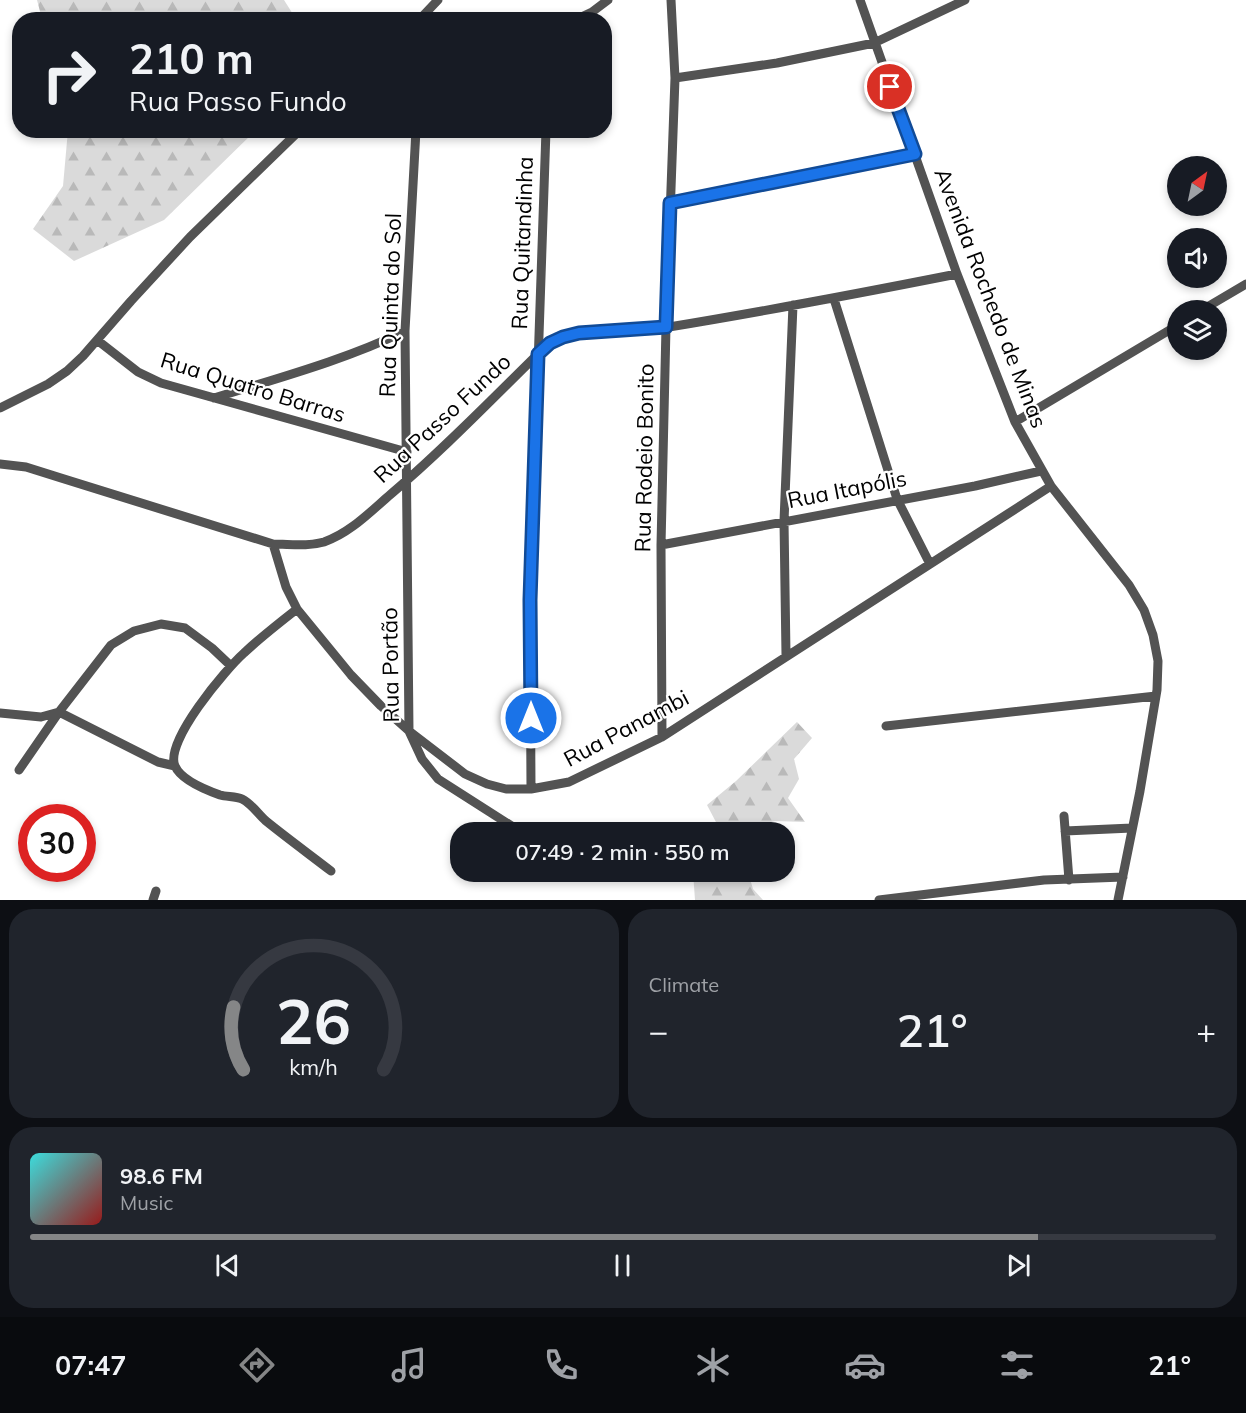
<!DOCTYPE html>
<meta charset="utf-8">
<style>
:root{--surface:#171b24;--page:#20242c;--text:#f1f3f6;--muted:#9ea1a6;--line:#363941;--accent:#858687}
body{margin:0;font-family:Mulish,sans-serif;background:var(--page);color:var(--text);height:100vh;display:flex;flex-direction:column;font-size:22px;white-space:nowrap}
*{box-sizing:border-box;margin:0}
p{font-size:20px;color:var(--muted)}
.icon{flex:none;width:33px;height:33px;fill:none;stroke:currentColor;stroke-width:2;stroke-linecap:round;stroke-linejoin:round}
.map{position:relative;height:900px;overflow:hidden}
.sheet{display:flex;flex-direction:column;gap:9px;padding:9px;background:#0d0f14;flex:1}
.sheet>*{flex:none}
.hud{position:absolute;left:12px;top:12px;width:600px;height:126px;border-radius:24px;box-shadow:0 3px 9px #0003;background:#171b24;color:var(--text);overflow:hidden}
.needle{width:39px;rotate:33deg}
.fabs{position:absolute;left:1167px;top:156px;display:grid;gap:12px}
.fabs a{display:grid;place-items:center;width:60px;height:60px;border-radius:50%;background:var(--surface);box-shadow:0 3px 9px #0003;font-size:30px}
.speed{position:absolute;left:18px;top:804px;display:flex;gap:12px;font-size:30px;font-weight:700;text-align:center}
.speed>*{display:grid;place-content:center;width:78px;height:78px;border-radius:50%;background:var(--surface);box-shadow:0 3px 9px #0003;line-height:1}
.speed .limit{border:9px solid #d22;background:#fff;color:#111}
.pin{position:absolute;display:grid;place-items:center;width:51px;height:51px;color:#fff;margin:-26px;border:3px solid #fff;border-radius:50%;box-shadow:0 2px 6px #0007}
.me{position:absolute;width:66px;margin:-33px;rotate:0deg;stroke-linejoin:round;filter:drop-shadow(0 0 4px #0008)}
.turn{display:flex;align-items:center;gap:21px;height:126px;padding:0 18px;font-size:27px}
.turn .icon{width:78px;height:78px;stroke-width:2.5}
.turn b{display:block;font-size:42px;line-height:51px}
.big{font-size:45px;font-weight:600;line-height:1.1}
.sheet .widget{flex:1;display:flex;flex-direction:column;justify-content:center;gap:9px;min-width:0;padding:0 21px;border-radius:24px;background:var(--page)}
.sheet .dial{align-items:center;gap:0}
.dial svg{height:156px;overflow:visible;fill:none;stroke:var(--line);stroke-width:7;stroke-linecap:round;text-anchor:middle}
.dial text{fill:var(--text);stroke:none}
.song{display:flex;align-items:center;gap:18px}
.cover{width:72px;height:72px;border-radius:9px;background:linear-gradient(135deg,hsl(180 70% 55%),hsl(0 70% 35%))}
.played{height:6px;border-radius:3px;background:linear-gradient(90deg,var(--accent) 85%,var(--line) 85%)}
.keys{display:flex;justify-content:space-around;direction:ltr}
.heat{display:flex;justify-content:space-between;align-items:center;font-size:33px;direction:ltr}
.sheet .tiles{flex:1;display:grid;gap:9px;grid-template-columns:1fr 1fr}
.widget:last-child{grid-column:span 2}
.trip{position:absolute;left:450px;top:822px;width:345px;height:60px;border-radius:24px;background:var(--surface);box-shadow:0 3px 9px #0003;font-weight:600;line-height:60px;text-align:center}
.dock{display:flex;height:96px;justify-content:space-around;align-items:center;background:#090b0e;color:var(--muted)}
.dock .icon{width:42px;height:42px}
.dock .active{color:var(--accent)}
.dock b{font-size:27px;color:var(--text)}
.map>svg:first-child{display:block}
</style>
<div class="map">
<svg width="1246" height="900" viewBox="0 0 1246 900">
<defs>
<pattern id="forest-firs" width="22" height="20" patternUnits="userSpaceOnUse" patternTransform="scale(1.5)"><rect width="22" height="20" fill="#dadada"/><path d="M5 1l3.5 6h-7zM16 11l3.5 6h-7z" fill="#b9b9b9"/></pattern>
</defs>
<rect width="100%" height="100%" fill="#fff"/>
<path fill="url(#forest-firs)" d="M37 0H284L296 19H42Z
M68 130H255V131L164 220 74 261 33 229 63 186Z
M797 722 812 738 794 759 799 779 788 798 805 822 775 821 756 826 752 832H711L717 824 707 805 736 781Z
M693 872H748L753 889 763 900H695Z"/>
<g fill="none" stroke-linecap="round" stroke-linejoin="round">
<path stroke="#535353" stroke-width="9" d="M860 0 957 274 1015 422 1051 486 1129 585 1144 610 1153 635 1158 661 1157 690 1140 791 1118 900
M419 20 438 0
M575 20 592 12 608 0
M675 78 777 63 874 43 965 0
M416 130 405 331 409 731 422 759 438 779 521 832
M671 203 915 154
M834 299 897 499 930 564
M1202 310 1246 284
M97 340 138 372 161 383 407 452
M214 398C278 378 345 360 405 331
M0 408 48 384 67 371 83 356 131 301 190 237 300 130
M1015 422 1178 325
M0 464 26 467 61 478 273 544C290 544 307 547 324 542 350 533 370 512 391 494 443 450 490 401 538 354 546 347 554 339 565 336 598 326 635 332 669 327 766 311 861 293 957 274
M273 544 286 587 297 609 351 675 381 706 409 731 465 774 487 784 506 789H531L569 782 662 737 1051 486
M661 545 975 486 1041 471
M297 609C279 623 261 637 244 653 226 669 164 742 175 766 181 780 206 790 220 795 227 797 236 796 242 799 252 804 258 814 266 821 287 838 309 854 331 871
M786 655 784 521 793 305
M0 713 41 717 59 712 19 770
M886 726 1156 696
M662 737 661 545 666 327 675 78 671 0
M175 766 158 762 59 712 111 645 134 631 161 624 185 628 212 648 231 666
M531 789 530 600 546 130
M1064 816 1069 880
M1065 831 1132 828
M153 900 156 891
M879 900 1044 880 1123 877"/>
</g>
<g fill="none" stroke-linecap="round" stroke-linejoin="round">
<g stroke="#114b97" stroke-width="15">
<path id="route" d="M531 718 530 600 538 354 550 343 563 337 579 333 666 327 670 203 915 154 890 87"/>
</g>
<use href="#route" stroke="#1a73e8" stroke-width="10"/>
</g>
<g text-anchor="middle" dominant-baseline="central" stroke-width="4.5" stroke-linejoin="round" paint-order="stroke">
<g font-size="22" fill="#000" stroke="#fff">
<text transform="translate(522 243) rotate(-88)">Rua Quitandinha</text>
<text transform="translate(991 298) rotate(69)">Avenida Rochedo de Minas</text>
<text transform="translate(390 305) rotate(-88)">Rua Quinta do Sol</text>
<text transform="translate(253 387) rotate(17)">Rua Quatro Barras</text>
<text transform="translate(442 418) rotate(-43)">Rua Passo Fundo</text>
<text transform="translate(644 458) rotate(-89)">Rua Rodeio Bonito</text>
<text transform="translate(847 489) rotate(-11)">Rua Itapólis</text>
<text transform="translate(390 665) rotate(-91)">Rua Portão</text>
<text transform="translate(626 728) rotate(-28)">Rua Panambi</text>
</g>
</g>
</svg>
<div class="fabs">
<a><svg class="needle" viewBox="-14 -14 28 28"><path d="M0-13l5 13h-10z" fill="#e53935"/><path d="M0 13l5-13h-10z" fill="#9ea1a6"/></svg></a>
<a><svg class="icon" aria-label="sound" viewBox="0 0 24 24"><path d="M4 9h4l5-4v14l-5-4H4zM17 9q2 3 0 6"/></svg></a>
<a><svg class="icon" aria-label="layers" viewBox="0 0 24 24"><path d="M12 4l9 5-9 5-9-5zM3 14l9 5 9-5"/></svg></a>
</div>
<div class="speed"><div class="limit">30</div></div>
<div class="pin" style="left:890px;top:87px;background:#d93025"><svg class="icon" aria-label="arrive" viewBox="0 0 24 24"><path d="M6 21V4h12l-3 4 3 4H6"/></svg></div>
<svg class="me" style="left:531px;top:718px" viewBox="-20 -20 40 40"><circle r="17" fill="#1a73e8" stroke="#fff" stroke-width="3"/><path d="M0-11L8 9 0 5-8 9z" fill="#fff"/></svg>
<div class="trip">07:49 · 2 min · 550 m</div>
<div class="hud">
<div class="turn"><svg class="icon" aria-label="right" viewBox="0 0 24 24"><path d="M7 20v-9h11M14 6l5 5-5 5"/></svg><div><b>210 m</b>Rua Passo Fundo</div></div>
</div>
</div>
<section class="sheet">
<div class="tiles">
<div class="widget dial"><svg viewBox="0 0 100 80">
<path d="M14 69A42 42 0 1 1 86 69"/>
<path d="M14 69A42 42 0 0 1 9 37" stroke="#858687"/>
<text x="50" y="56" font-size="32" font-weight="700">26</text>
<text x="50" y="72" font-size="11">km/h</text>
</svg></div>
<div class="widget"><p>Climate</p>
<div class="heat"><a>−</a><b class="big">21°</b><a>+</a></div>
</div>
<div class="widget">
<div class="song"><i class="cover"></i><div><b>98.6 FM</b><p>Music</p></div></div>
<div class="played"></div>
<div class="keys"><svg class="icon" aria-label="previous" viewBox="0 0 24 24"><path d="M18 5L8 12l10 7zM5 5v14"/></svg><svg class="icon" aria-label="pause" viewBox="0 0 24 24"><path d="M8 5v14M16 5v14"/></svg><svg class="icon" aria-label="next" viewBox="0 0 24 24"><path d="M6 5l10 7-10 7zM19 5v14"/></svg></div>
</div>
</div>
</section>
<nav class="dock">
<b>07:47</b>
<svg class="icon active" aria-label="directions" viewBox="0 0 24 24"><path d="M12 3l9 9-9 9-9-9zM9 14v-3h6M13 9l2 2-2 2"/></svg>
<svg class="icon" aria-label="music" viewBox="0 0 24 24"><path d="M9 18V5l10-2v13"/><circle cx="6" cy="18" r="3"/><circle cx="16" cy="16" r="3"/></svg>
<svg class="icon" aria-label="phone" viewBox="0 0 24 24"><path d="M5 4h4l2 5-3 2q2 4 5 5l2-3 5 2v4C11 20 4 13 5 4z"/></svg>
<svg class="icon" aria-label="climate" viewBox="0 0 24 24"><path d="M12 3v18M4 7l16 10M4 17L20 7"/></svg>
<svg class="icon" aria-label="car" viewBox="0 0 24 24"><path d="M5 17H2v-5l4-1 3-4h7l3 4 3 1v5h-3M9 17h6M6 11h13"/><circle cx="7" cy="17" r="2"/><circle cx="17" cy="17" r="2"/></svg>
<svg class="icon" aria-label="filters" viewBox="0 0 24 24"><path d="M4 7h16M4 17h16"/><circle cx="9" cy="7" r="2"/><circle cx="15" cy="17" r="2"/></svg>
<b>21°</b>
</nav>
